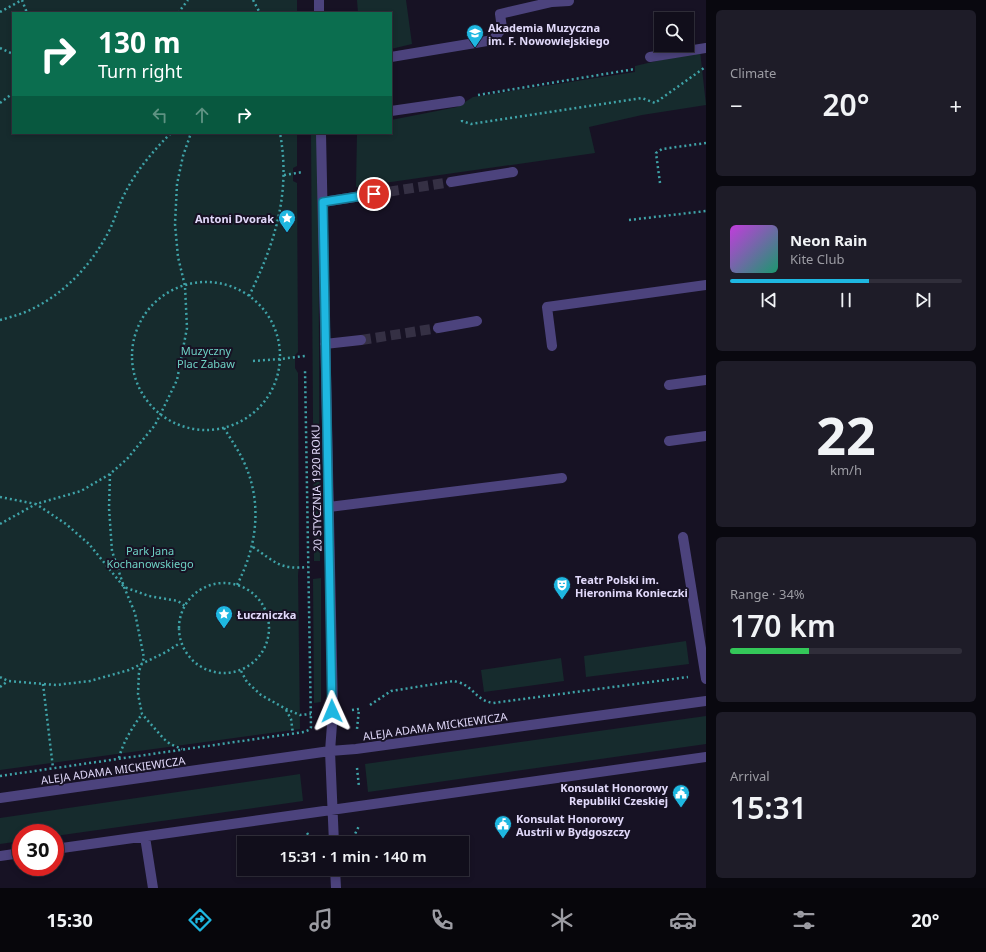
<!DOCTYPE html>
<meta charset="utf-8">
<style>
:root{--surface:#110e1b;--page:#1e1c28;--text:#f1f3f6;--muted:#9c9ca3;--line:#302e3a;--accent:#1eb7e1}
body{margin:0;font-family:"Noto Sans",sans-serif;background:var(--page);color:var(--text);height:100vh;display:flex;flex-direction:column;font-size:15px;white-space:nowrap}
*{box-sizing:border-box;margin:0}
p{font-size:13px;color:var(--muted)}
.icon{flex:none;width:22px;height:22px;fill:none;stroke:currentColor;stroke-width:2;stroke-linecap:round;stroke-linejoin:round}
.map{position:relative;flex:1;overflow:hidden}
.sheet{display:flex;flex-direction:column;gap:10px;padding:10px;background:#09080f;width:280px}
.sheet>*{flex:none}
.guide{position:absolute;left:12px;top:12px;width:380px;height:122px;border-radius:0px;box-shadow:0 2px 6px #0003,0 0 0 1px var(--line);background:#0b6e4f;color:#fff;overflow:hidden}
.controls{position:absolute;left:654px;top:12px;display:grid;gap:8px}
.controls a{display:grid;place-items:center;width:40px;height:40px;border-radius:0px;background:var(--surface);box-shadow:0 2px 6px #0003,0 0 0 1px var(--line);font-size:20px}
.speed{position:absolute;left:12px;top:824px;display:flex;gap:8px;font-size:20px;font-weight:700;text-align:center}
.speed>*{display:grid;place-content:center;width:52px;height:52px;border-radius:50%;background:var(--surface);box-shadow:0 2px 6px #0003,0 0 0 1px var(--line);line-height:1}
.speed .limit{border:6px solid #d22;background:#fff;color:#111}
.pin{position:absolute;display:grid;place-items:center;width:34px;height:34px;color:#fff;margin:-17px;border:2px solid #fff;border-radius:50%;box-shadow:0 1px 4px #0007}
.me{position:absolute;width:44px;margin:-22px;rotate:359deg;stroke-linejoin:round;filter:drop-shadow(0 0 3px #0008)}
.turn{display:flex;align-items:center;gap:14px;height:84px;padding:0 20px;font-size:18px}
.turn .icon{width:52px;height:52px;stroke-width:2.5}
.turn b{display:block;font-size:28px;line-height:34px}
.lanes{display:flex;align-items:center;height:38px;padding:0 20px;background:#0003;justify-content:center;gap:20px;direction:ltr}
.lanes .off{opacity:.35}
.big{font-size:30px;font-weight:600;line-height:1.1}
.sheet .tile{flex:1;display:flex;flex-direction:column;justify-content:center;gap:6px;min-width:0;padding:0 14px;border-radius:6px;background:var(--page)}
.sheet .dial{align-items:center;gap:0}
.dial b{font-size:52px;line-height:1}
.song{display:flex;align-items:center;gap:12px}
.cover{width:48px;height:48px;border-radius:6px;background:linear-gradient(135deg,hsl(290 70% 55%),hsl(160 70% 35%))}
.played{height:4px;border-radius:2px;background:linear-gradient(90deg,var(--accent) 60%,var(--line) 60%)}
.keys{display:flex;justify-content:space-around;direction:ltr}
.heat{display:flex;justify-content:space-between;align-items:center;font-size:22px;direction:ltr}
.charge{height:6px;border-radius:3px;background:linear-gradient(90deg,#34c759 34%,var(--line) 0)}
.trip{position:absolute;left:237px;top:836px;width:232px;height:40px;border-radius:0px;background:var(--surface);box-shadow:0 2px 6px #0003,0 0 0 1px var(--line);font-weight:600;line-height:40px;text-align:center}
.tab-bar{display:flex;height:64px;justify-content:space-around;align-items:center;background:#07060b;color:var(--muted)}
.tab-bar .icon{width:28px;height:28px}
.tab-bar .current{color:var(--accent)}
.tab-bar b{font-size:18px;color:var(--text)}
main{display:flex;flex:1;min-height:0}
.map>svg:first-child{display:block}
</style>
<main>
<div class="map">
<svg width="706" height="888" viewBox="0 0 706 888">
<rect width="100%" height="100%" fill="#171224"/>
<path fill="#162b2d" d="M0 0H297V13H13V133H297V166L293 168V181L297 183 298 352 295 355V368L298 373 299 564 298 575 300 729 0 770Z
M357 0H406L412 44 391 49V13H358Z
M700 51 706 105 642 115 589 127 595 153 356 187 357 133H391V120L457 107 473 97 635 72V66Z
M311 133H318L320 561H314Z
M321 578V702L314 703 313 579Z
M686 641 689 664 586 677 584 656Z
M561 658 564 681 484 692 481 670Z
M706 716V744L368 792 365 764Z
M300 774 303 801 55 836V833H21V841L0 844V818Z"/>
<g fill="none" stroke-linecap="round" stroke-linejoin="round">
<path stroke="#353044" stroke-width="10" stroke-dasharray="10 5" stroke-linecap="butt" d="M374 194 451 182
M361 340 438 328"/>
<path stroke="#3fa3a8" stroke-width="2.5" stroke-dasharray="2 3" stroke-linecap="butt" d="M253 0 260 13
M0 12 22 0 27 13
M178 13 188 0
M0 48 13 54
M478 95 635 69
M0 103 13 93
M462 120V121L471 124 642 98 655 103 704 68
M284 175 303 172
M660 183 656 153 662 149 706 143
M629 220 706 211
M132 356a74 74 0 1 1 148 0a74 74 0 1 1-148 0Z
M249 296C275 243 291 193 280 133
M0 320C11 317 22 314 32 309 65 293 91 265 108 233 115 220 118 206 125 193 136 171 153 151 171 133
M253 361 280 359 305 356
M224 428C230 438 237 448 242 458 263 500 258 544 237 585
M110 474 109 508 112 551 124 587 135 613 144 658 139 671 138 694 142 714 164 739 170 744 182 749
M0 497 36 504 81 491 110 474 127 459 155 425 160 415 177 380 187 328 185 286 178 257 175 224 177 184 183 156 191 133
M0 524 36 504 66 524 89 544 124 587 149 596 178 601 185 606
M253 547C275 562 280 570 308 567
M179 628a45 45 0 1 1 90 0a45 45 0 1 1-90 0Z
M241 671 247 682 261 695 286 709 300 715 311 714
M0 677 8 681 56 685 90 681 129 670 166 652 180 643
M43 684 53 768
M0 687 8 681
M370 705 391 691 454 681C457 682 461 683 463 684 476 691 477 700 493 703L688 677
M286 710 291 719 293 734
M352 710 359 709 357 729
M119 758C123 742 132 728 142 714
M357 768 359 787
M0 776 304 732 309 730 311 727 305 369
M307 833 314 843
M353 838 359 826
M32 869 49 867"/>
<path stroke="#4c437d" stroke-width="10" d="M319 0V13
M391 57 493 40 502 28 500 14 552 2 569 1
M650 57 706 48
M391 111 460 101
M321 133 333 711 330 751 334 843
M451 182 513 172
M323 202 374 194
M438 328 477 321
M325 344 361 340
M552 346 547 307 706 285
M669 385 706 380
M669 441 706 436
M329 507 562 478
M683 537 706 679
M0 798 330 751 356 749 706 701
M145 837 153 888
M55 849 706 757
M0 856 21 853
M335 869 336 888"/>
</g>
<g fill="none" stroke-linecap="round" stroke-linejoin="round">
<g stroke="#147792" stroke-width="10">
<path id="route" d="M332 711 323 202 374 194"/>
</g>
<use href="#route" stroke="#1eb7e1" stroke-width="7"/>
</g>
<defs>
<g id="university-pin" transform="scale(0.9)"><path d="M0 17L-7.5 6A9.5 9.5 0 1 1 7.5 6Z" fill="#1eb7e1" stroke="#171224"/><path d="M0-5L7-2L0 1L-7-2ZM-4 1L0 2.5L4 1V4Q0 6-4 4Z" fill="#fff"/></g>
<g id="sight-pin" transform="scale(0.9)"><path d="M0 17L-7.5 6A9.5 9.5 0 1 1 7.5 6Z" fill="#1eb7e1" stroke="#171224"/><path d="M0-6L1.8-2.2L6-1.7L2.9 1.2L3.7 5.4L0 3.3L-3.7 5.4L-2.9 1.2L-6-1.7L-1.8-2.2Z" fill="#fff"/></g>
<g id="theatre-pin" transform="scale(0.9)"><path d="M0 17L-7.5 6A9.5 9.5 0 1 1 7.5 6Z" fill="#1eb7e1" stroke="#171224"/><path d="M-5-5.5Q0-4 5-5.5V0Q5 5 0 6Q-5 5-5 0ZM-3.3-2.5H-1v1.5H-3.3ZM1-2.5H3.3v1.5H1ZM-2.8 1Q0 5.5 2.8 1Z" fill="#fff"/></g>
<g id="civic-pin" transform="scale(0.9)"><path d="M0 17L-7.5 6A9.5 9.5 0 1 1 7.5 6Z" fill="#1eb7e1" stroke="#171224"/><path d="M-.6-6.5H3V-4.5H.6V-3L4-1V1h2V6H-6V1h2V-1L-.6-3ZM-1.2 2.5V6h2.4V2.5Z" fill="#fff"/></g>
</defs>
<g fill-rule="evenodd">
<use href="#university-pin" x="475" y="33"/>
<use href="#sight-pin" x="287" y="218"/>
<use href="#theatre-pin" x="562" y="585"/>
<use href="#sight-pin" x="224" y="614"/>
<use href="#civic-pin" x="681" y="793"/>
<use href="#civic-pin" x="503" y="824"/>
</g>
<g text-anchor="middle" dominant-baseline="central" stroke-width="4" stroke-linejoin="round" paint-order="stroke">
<g font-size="11" font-weight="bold" fill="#e1d9fa" stroke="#171224" text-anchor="start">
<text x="488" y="27">Akademia Muzyczna<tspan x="488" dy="13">im. F. Nowowiejskiego</tspan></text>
<text x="274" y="218" text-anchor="end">Antoni Dvorak</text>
<text x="575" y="579">Teatr Polski im.<tspan x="575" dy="13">Hieronima Konieczki</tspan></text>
<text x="237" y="614">Łuczniczka</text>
<text x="668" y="787" text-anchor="end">Konsulat Honorowy<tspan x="668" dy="13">Republiki Czeskiej</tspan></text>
<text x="516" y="818">Konsulat Honorowy<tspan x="516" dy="13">Austrii w Bydgoszczy</tspan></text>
</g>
<g font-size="11" fill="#6ed1c4" stroke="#171224">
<text x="206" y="350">Muzyczny<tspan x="206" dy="13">Plac Zabaw</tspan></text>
<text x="150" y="550">Park Jana<tspan x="150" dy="13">Kochanowskiego</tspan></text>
</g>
<g font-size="11" fill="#e1d9fa" stroke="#171224">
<text transform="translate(316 488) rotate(-91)">20 STYCZNIA 1920 ROKU</text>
<text transform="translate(435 726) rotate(-8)">ALEJA ADAMA MICKIEWICZA</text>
<text transform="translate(113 770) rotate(-8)">ALEJA ADAMA MICKIEWICZA</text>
</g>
</g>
</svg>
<div class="controls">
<a><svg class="icon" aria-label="search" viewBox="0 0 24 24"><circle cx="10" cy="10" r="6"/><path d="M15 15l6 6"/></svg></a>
</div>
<div class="speed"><div class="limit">30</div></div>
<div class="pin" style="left:374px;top:194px;background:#d93025"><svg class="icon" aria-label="arrive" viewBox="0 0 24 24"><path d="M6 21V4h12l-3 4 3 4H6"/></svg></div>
<svg class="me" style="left:332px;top:711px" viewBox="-20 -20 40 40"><path d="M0-17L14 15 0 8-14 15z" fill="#1eb7e1" stroke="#fff" stroke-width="4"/></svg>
<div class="trip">15:31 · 1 min · 140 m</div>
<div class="guide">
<div class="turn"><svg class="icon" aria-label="right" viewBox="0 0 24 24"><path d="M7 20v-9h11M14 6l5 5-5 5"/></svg><div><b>130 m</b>Turn right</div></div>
<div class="lanes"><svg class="icon off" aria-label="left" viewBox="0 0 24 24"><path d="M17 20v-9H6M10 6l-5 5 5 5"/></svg><svg class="icon off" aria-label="ahead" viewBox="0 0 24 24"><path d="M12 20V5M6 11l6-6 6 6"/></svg><svg class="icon" aria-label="right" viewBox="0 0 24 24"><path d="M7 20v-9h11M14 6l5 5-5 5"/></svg></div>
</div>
</div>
<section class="sheet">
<div class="tile"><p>Climate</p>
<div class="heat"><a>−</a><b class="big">20°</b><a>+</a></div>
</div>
<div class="tile">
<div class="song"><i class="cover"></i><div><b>Neon Rain</b><p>Kite Club</p></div></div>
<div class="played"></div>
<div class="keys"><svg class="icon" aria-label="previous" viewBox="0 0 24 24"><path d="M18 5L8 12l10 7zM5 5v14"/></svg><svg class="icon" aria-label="pause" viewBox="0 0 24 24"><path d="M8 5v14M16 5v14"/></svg><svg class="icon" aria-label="next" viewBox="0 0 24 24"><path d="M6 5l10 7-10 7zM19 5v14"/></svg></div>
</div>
<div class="tile dial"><b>22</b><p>km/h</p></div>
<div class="tile"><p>Range · 34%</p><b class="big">170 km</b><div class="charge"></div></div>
<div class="tile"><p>Arrival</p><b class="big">15:31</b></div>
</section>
</main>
<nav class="tab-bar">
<b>15:30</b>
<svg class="icon current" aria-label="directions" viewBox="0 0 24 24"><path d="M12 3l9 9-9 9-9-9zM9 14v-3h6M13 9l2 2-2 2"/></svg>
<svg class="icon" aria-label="music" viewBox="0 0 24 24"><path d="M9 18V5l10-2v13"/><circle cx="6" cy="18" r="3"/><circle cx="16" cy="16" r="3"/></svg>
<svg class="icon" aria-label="phone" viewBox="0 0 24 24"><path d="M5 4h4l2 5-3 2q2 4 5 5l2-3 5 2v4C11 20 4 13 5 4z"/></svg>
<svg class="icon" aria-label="climate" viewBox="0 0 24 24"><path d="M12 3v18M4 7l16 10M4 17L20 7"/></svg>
<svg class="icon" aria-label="car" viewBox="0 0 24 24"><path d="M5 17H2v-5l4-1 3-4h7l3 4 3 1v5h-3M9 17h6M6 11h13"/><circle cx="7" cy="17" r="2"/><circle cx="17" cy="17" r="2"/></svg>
<svg class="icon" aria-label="filters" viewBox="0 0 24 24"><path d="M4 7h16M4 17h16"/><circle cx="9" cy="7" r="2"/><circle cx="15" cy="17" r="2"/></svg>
<b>20°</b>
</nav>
